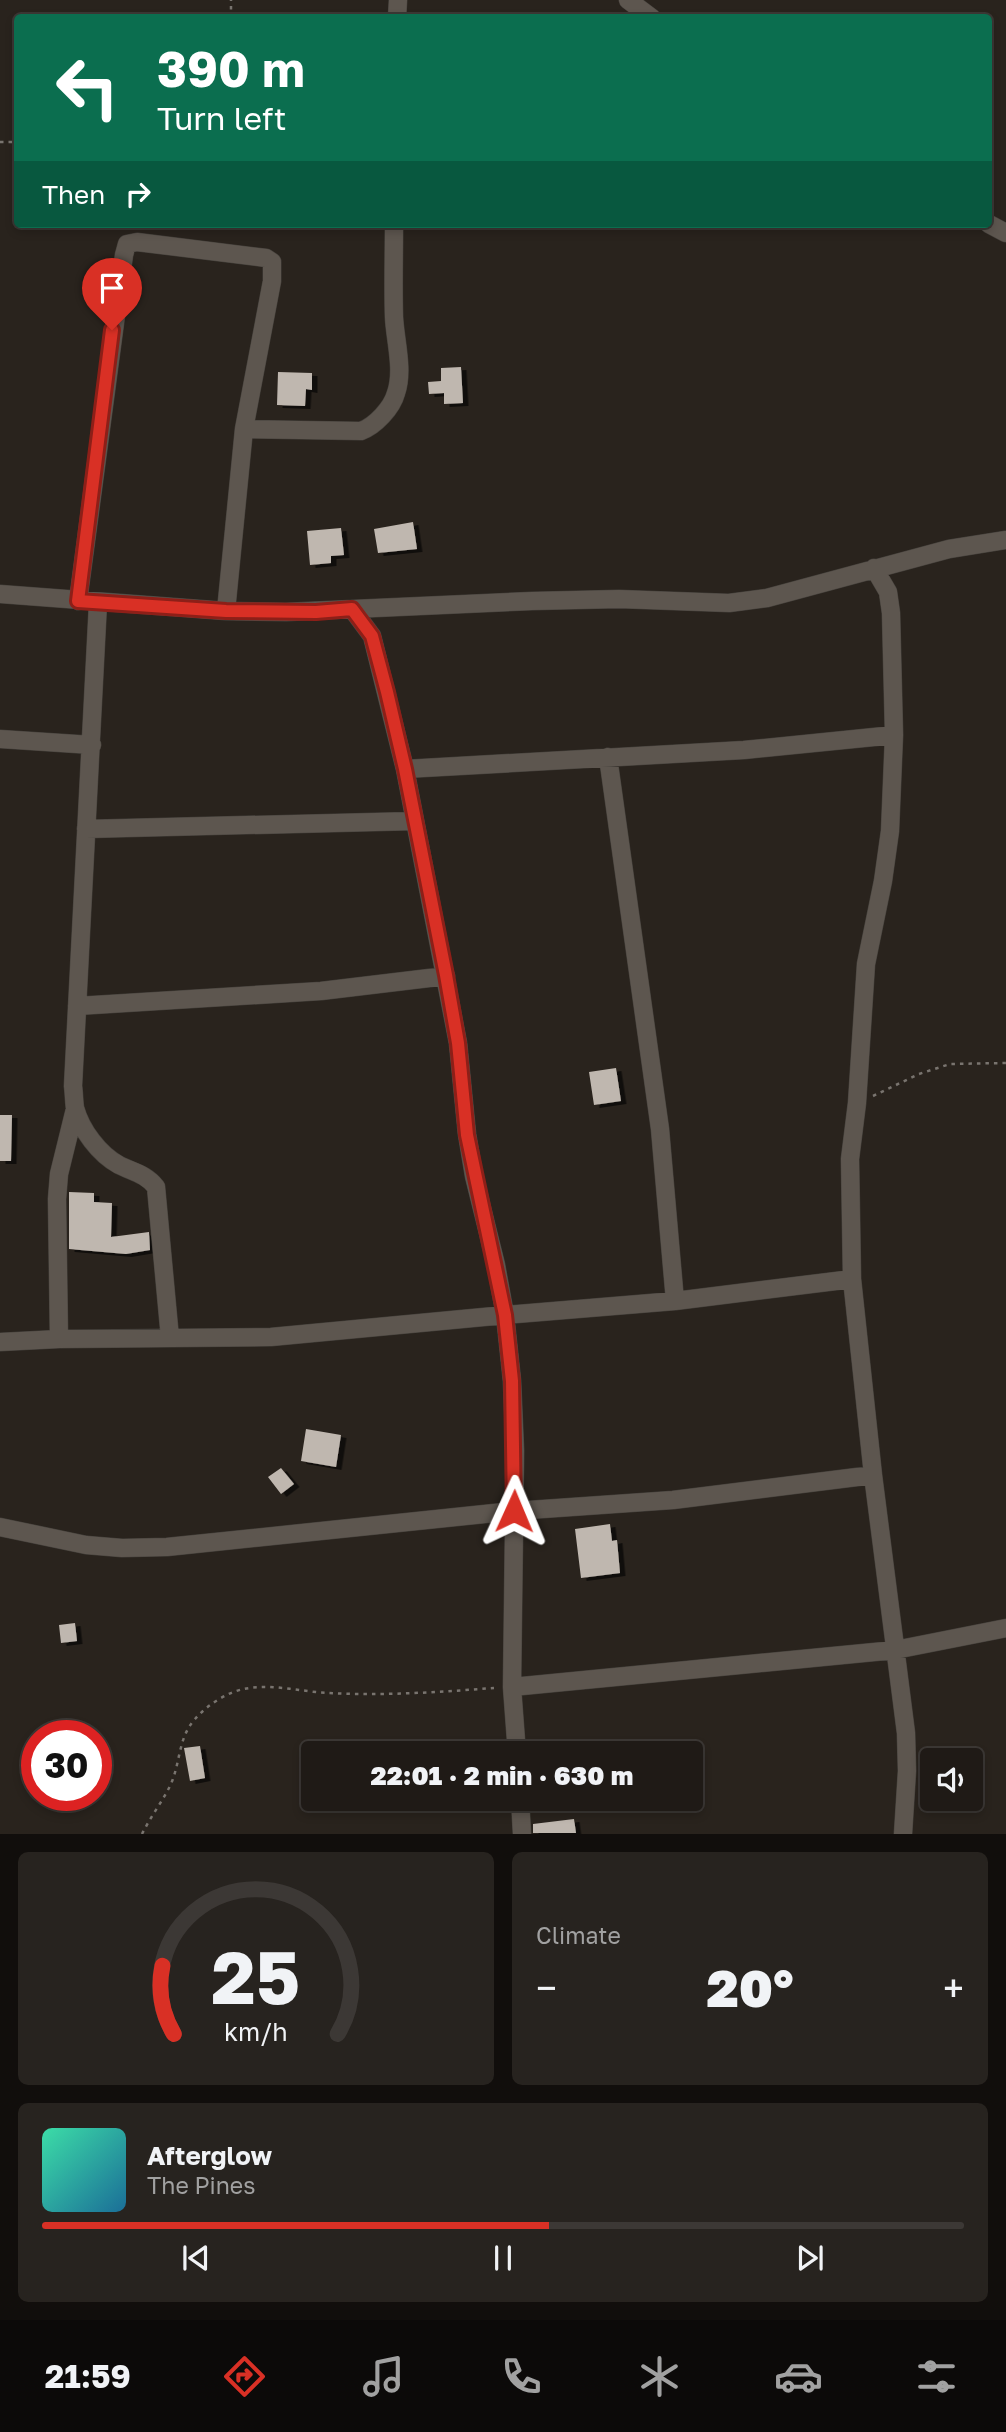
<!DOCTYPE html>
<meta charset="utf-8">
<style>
:root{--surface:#1f1a16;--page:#27231f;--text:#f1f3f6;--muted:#a1a1a1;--line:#3c3835;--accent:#d93025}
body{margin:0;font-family:"Golos Text",sans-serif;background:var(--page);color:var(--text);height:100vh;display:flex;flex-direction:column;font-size:26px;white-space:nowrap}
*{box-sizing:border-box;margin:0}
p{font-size:23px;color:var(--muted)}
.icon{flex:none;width:38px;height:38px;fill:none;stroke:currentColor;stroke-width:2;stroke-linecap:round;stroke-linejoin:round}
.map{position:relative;height:1834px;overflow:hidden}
.side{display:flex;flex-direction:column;gap:18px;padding:18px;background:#110e0c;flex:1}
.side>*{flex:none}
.guide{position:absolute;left:14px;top:14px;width:978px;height:214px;border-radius:7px;box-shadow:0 4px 10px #0003,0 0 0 2px var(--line);background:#0b6e4f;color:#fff;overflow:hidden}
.controls{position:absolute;left:920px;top:1748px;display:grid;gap:14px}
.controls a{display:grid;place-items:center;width:63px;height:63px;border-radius:7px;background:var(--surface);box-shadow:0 4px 10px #0003,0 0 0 2px var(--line);font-size:35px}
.speed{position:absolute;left:21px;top:1720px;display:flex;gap:14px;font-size:35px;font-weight:700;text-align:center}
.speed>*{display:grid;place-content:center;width:91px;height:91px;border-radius:50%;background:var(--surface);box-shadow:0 4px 10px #0003,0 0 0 2px var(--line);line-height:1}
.speed .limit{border:10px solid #d22;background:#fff;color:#111}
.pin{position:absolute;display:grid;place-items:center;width:60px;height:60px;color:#fff;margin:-72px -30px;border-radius:50% 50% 50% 0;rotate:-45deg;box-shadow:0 0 7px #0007}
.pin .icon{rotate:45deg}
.me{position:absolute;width:77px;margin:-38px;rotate:1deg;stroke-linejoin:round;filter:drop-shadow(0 0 5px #0008)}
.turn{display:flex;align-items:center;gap:24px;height:147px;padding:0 28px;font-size:32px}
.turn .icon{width:91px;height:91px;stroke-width:2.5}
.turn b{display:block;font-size:49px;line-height:60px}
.then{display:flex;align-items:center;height:66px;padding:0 28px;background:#0003;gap:14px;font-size:26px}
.big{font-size:52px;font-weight:800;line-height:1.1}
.side .tile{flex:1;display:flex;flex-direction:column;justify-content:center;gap:10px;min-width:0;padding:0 24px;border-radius:10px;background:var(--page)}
.side .dial{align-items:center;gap:0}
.dial svg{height:182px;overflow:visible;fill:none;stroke:var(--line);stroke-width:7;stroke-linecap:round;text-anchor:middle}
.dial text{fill:var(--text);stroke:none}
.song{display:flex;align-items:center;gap:21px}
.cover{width:84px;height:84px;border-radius:10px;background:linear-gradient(135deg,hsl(160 70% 55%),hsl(200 70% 35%))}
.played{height:7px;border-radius:4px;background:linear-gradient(90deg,var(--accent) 55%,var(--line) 55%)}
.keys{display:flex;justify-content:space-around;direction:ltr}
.heat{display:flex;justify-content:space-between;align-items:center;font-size:38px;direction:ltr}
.side .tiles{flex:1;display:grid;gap:18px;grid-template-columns:1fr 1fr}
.tile:last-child{grid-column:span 2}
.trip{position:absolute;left:301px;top:1741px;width:402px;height:70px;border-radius:7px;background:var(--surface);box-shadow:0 4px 10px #0003,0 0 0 2px var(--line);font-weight:800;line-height:70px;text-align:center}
.menu{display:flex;height:112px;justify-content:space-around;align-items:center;background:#0c0a09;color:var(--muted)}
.menu .icon{width:49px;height:49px}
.menu .active{color:var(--accent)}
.menu b{font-size:32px;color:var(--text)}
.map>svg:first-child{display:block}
</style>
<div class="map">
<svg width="1006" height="1834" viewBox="0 0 1006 1834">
<defs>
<filter id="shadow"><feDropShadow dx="5.5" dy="3" stdDeviation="0" flood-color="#0009"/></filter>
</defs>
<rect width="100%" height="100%" fill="#29231d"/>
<path fill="#bfb7af" filter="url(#shadow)" d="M461 367 463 403 444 404V393L429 394 428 382 441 381V368Z
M278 372 312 373V390L306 389 305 406 277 405Z
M413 522 417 549 378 553 374 529Z
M341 528 344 555 331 556V563L310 565 307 531Z
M616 1068 621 1101 594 1105 589 1072Z
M0 1115H12L11 1161H0Z
M69 1192 94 1193V1202L112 1203 111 1237 149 1232 150 1250 126 1254 69 1249Z
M306 1429 341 1435 336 1467 301 1461Z
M281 1468 294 1484 281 1494 268 1477Z
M610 1524 612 1541 617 1540 620 1573 581 1578 575 1529Z
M75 1623 77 1641 61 1643 59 1625Z
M200 1746 205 1778 190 1781 184 1748Z
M574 1819 576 1833H533V1824Z"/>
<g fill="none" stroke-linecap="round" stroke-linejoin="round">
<g stroke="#45413c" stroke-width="19">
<path id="minor" d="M628 0 652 18
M397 18 398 0
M989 224 1006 233
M244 429 361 431C375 426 392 408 396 393 404 370 395 340 394 317 393 286 394 255 394 224
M874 568 888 592 891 613 894 735 890 831 883 881 866 964 857 1103 850 1159 852 1279 873 1475 906 1733 907 1771 903 1834
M0 594 226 611 286 612 532 601 619 599 729 603 767 598 949 549 1006 540
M78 601 124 255 127 244 137 242 266 258 272 262V281L244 429 226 611
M98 603 73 1086C74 1093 74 1102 75 1108 81 1130 99 1154 119 1165 133 1172 146 1174 156 1187L170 1338
M352 609 372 636 405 769 458 1043 467 1134 474 1176 496 1265 505 1315 512 1381 515 1451 512 1687 517 1754
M0 739 92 745
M608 757 660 1129 675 1301
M405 769 744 750 894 735
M86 829 415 821
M77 1006 321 991 446 976
M59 1339 57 1199 59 1174 75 1109
M0 1342 59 1339 271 1337 505 1315 675 1301 852 1279
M0 1527 86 1545 122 1548 167 1547 514 1511 673 1500 873 1475
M512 1687 895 1650 1006 1628
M520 1799 522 1834"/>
</g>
<path stroke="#79746f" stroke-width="2.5" stroke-dasharray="3.5 5" stroke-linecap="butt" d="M231 18V0
M0 142H18
M873 1096 919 1074 950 1064 1006 1063
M142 1834C150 1818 161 1803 169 1788 181 1765 177 1739 195 1719 206 1706 227 1692 244 1689 271 1683 302 1692 329 1693 384 1696 440 1692 494 1688"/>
<use href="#minor" stroke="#5d564f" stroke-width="18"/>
</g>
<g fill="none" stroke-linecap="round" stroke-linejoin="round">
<g stroke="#8d1f18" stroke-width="18">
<path id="route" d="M112 330 78 601 226 611 316 612 352 609 372 636 387 692 405 769 446 975 458 1043 467 1135 505 1315 512 1381 514 1511"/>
</g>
<use href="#route" stroke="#d93025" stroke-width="12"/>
</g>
</svg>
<div class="controls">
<a><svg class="icon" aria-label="sound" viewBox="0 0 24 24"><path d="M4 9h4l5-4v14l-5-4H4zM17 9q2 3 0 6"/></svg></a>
</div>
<div class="speed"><div class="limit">30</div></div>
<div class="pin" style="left:112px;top:330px;background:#d93025"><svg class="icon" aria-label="arrive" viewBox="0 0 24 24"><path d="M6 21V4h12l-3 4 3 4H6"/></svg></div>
<svg class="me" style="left:514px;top:1511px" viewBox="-20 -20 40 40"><path d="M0-17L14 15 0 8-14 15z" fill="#d93025" stroke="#fff" stroke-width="4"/></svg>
<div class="trip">22:01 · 2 min · 630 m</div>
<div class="guide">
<div class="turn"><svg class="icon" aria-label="left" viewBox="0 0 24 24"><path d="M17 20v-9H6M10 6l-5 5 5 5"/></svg><div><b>390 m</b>Turn left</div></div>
<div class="then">Then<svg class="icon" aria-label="right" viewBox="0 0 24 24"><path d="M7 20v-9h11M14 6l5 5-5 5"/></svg></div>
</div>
</div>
<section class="side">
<div class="tiles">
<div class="tile dial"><svg viewBox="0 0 100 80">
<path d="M14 69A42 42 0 1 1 86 69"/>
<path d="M14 69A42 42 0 0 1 9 39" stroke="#d93025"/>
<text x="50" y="56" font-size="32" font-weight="700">25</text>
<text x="50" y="72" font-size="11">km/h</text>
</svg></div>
<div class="tile"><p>Climate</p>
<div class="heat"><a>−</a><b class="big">20°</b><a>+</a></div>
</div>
<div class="tile">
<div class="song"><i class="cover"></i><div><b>Afterglow</b><p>The Pines</p></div></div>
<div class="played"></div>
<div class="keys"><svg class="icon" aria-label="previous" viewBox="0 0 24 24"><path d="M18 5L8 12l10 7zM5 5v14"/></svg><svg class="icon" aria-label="pause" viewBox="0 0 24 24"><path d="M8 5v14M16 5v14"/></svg><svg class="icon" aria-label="next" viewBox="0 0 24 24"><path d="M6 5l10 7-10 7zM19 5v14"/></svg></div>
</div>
</div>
</section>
<nav class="menu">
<b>21:59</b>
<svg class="icon active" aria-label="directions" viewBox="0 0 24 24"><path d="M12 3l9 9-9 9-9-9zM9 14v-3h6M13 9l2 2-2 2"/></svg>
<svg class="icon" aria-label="music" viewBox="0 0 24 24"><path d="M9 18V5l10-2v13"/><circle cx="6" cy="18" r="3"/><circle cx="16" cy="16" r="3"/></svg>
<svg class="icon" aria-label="phone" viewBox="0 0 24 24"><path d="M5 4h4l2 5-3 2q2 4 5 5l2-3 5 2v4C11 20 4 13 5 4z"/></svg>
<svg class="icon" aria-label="climate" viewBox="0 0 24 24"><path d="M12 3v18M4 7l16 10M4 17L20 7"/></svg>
<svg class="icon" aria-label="car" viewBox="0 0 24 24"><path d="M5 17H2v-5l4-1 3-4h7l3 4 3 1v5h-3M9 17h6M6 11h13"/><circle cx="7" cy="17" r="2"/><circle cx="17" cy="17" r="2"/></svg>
<svg class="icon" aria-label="filters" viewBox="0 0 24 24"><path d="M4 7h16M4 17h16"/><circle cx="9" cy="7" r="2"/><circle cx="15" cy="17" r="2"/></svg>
</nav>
